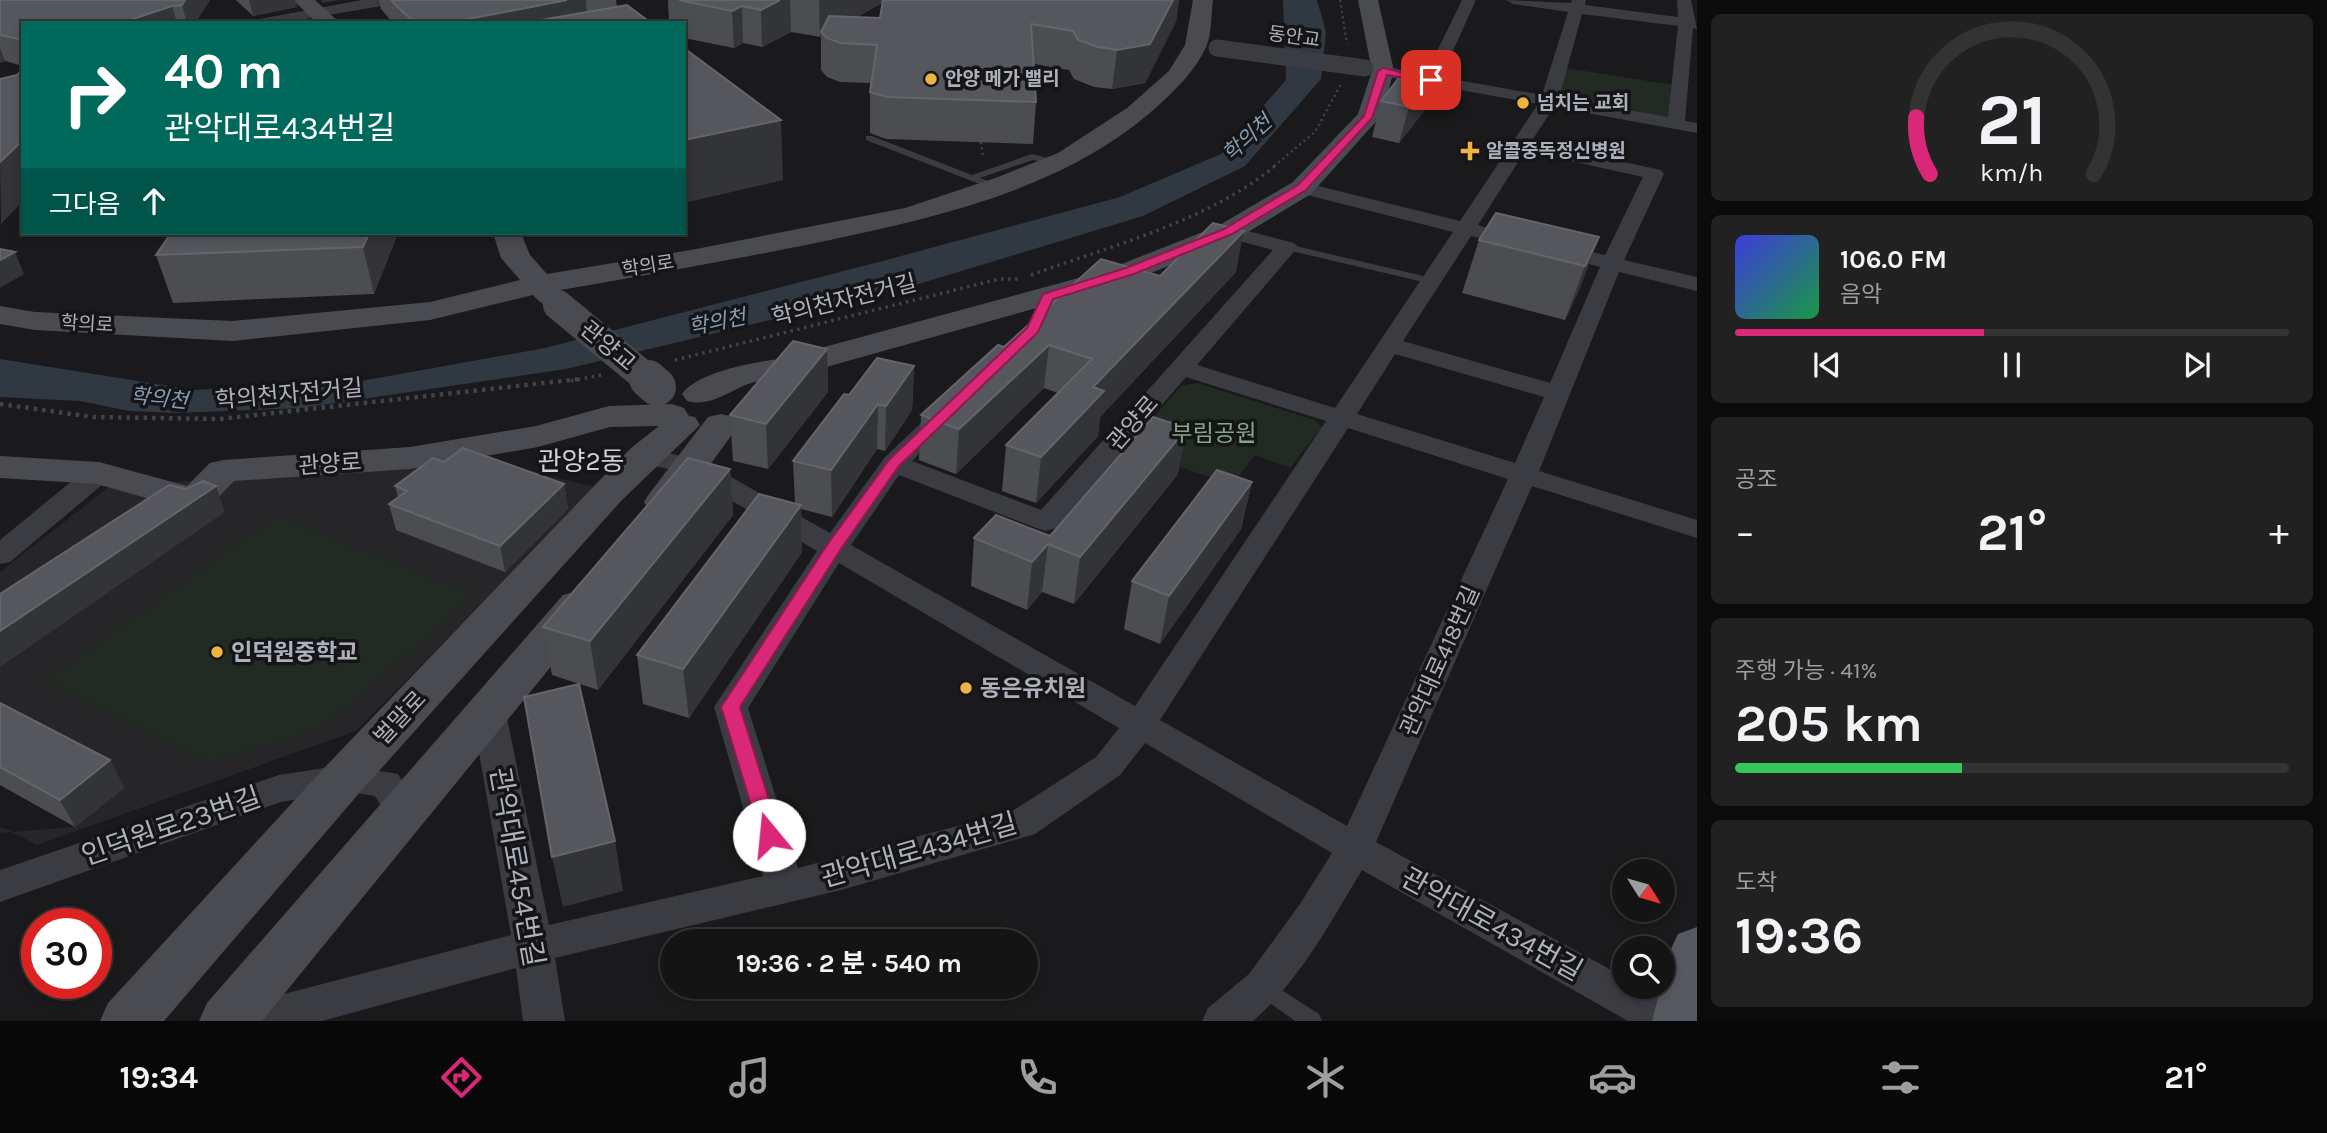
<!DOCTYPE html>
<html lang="ko">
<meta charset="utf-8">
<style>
:root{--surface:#141415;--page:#212122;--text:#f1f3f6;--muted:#9d9ea0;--line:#333334;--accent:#db2777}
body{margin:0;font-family:Karla,"Noto Sans KR",sans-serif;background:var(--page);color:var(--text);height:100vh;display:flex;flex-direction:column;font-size:26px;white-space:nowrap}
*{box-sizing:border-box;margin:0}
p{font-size:23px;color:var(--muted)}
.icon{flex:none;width:38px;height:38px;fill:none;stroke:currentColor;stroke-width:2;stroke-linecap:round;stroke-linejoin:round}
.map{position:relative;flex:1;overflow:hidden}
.sheet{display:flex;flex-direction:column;gap:14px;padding:14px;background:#0b0b0c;width:630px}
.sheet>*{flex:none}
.banner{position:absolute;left:21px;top:21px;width:665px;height:214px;border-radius:0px;box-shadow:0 4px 10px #0003,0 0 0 2px var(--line);background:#00695c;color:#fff;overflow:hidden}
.needle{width:46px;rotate:127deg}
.controls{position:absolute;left:1612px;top:859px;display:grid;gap:14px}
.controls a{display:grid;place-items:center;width:63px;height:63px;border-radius:50%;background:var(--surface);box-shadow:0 4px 10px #0003,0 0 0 2px var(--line);font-size:35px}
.speed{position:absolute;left:21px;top:908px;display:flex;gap:14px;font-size:35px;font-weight:700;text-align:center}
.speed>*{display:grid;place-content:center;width:91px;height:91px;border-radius:50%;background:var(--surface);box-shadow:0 4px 10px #0003,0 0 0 2px var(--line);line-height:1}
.speed .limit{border:10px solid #d22;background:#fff;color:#111}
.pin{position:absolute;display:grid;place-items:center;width:60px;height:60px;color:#fff;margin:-30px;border-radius:14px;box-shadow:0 4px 10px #0006}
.me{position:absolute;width:77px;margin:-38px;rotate:343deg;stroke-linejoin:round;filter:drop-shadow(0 0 5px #0008)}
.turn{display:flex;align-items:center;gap:24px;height:147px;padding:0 28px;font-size:32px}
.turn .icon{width:91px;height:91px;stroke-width:2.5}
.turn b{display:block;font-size:49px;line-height:60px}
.then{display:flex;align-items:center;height:66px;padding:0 28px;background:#0003;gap:14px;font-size:26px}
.big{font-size:52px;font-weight:700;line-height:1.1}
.sheet .tile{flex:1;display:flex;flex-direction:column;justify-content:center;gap:10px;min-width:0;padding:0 24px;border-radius:10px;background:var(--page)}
.sheet .dial{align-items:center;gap:0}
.dial svg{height:182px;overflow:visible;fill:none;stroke:var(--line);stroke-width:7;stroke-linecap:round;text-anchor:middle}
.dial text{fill:var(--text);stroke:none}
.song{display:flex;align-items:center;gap:21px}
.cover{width:84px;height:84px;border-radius:10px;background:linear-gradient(135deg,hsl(240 70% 55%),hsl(140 70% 35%))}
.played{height:7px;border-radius:4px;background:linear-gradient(90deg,var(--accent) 45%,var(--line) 45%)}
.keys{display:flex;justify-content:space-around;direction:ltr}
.heat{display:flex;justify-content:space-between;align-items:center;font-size:38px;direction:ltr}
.charge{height:10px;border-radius:5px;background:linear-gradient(90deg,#34c759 41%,var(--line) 0)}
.trip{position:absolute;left:660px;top:929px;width:378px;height:70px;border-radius:35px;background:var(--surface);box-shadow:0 4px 10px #0003,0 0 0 2px var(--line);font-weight:700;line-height:70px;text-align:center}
.dock{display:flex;height:112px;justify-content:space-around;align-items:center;background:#080808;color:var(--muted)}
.dock .icon{width:49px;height:49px}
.dock .on{color:var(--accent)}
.dock b{font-size:32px;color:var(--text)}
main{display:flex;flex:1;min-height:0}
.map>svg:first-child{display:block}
</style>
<main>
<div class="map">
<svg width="1697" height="1021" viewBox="0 0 1697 1021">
<rect width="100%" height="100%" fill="#1a1a1c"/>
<path fill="#262629" d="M454 455 597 487 356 731 37 845 12 832 0 833V828H4L12 832 74 827 0 760V572L110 486 242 478Z"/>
<path fill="#222b23" d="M1565 68 1674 85 1669 119 1557 99Z
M1197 383 1314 420 1322 427 1290 468 1255 455 1232 485 1126 448 1181 386Z
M276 516 474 595 324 727 209 763 46 680Z"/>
<path fill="#303941" d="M1283 0H1317L1326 32 1321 79 1245 166 1143 216 912 286 566 369 301 408 176 413 129 411 80 401 0 397V359L194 390 361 381 545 348 875 263 1120 197 1221 154 1286 80Z"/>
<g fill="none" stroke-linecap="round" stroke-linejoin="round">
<path stroke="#414348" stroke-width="2.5" stroke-dasharray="2 3.5" stroke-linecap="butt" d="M1340 0 1347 44
M981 142 983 158
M1274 166 1315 132 1341 84"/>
<path stroke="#414348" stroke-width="3.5" stroke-dasharray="2.5 4.5" stroke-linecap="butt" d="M1031 275C1113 245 1209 221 1276 165
M675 360 999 279H1020
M571 381 601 375"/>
<path stroke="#414348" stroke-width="4.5" stroke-dasharray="3.5 5" stroke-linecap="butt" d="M0 404 93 417 220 419 580 379"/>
<path fill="#3b3c41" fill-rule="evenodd" d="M866 136H872L972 175 1032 154 1063 162 1058 165 1033 160 980 178 998 185V189L995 190 866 140Z
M1287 244 1432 278 1437 281 1432 284 1283 249V245Z
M1263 978 1319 1014 1322 1021H1295L1256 993 1253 987 1256 981Z"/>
<path fill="#3b3c41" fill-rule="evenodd" d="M362 0H400L393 4 281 23H252L254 20Z
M1462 0H1476L1441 77 1542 95 1568 12 1513 4 1506 0 1571 3 1572 0H1586L1585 5 1678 17 1677 0H1691L1697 29 1693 28 1685 121 1697 123V133L1554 107 1531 142 1661 170 1664 174 1624 260 1697 277V291L1619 272 1539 471 1697 520V538L1532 486 1376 842 1624 977V987C1648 987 1676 998 1687 1021H1628L1362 870C1330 923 1300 980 1253 1021H1202L1208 1008 1249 974 1300 904 1332 853 1145 743 1120 775 1035 834 841 890 555 958 565 1021H523L516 968 322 1021H232L238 1008 253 1002 511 935 472 713 477 704 489 701 501 704 506 713 549 925 763 876 714 707 817 551 683 472 635 462 631 456 635 450 644 448 701 460 830 533 885 457 937 408 946 405 955 408 959 413 912 461 1041 510 1273 250 1221 236 1218 232 1221 228 1228 226 1294 243 1298 247 1197 365 1335 408 1453 232 1295 192 1292 188 1302 182 1460 221 1538 104 1365 73 1357 68 1365 63 1426 74ZM1582 14 1678 26 1668 117 1559 98ZM1525 151 1643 177 1605 255 1553 243 1546 245 1542 249 1546 253 1600 267 1550 383 1403 341 1471 236 1483 239 1490 237 1493 233 1490 229 1478 225ZM1395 354 1544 397 1515 463 1357 414ZM1186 377 1326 421 1135 706 851 545 899 475 1036 528 1046 531 1056 528ZM1348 428 1508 479 1347 826 1160 720ZM839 563 1119 728 1096 757 1011 812 798 868 748 708Z
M99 465 109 467 113 473 109 479 10 562 0 564V540L89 467Z
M344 765 398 774 422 814 417 824 404 828 391 824 375 796 344 791 281 802 0 902V870L279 775Z"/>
<path fill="#494b51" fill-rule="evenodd" d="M293 0H315L340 23H317Z
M1193 0H1213C1211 14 1212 34 1206 47 1195 71 1178 87 1160 104 1063 193 925 220 801 246 721 262 641 276 561 290L568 299 564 306C549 309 543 306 533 295L430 320 232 341 35 330 0 324V306L35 312 232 321 430 302 520 280 501 258 493 233H521L530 255 547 274 691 250 905 208 998 177 1058 153 1127 108 1169 71 1185 45Z
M1358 0H1378L1394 71 1381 116 1311 194 1238 238 1141 277 1097 291 794 376C781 379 768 379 755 382 731 388 713 408 687 401L682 394C697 372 754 362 780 359L1075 279 1119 265 1218 226 1293 182 1358 114 1372 71Z
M672 404 684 408 689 416 695 417 700 425 622 500 361 791 164 1021H100L108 1003 327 765 596 484 631 448 659 426 610 427 538 447 410 469 234 481 208 508 195 512 97 484 0 478V456L99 462 187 486 210 463 223 460 410 447 536 426 609 406Z
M721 414 734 417 739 425 677 510 663 514 649 510 644 502 649 494 708 417Z
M578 591 593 595 599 605 593 615 262 1021H199L207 1003 563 595Z"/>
<path fill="#575960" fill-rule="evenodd" d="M1697 927V1021H1652L1670 951 1678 934Z"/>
<path stroke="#3b3c41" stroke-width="17" d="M1217 48 1365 68"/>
<path stroke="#494b51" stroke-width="30" d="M558 305 650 381"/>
<path stroke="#494b51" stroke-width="38" d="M648 379 657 387"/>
</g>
<path fill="#4b4d51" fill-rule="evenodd" d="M0 0H210L195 23H23V66L5 61 0 63Z
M236 0H295L297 7 253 16Z
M379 0H616L617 7 651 23H393L381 9Z
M668 0H1179L1176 21 1145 83 1112 89 1094 87 1074 79 1069 70 1034 64 1036 102 1033 144 886 139 870 133V92L871 83 840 82 827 77 821 70V37L791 32 762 47 743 43 734 48 684 38V23H669ZM882 3 880 18 857 17Z
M1433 76 1424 111 1399 143 1372 137 1381 101Z
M398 233 374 294 173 303 156 255Z
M1599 237 1579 290 1565 320 1462 293 1479 240Z
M1236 272 1100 417 1098 436 1036 503 1002 491 1006 445 1058 393 1044 388 956 474 919 460 921 415 1004 347 1160 276Z
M827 349 828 392 768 469 733 461 730 415Z
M914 366 912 410 885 451 877 449 832 517 801 509 802 552 689 718 643 704 637 655 795 503 793 461 849 395Z
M444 462 564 484 568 509 505 572 396 530 389 504 398 497 395 486Z
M730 469 733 515 598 690 552 675 543 627Z
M1178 474 1074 604 1042 592 1027 610 971 586 974 538 1050 536Z
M1252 482 1241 529 1160 644 1124 629 1132 581Z
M0 703 110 760 124 788 75 827 0 785Z"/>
<path fill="#333437" d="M185 0H210L195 23H187L182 5Z
M249 0H295L297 7 253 16Z
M321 0H339L322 3Z
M567 0H586L588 23H448Z
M780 0H790L791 32 762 47 761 10Z
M820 0H887L824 35 821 32V37L820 38 819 1Z
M1173 0H1179L1176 21 1145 83 1112 89 1117 50Z
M172 6 177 23H121Z
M742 6 743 43 734 48 732 11Z
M0 48 5 61 0 63Z
M1433 76 1424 111 1399 143 1409 107Z
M781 120 783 180 684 203V140Z
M23 140V201L1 224 0 162Z
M1244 231 1236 272 1100 417 1098 436 1036 503 1041 457 1093 387Z
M369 233H398L374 294 363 247Z
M1599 237 1579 290 1565 320 1585 266Z
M15 252 24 274 0 288V260Z
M1049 345 1044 388 956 474 959 429Z
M827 349 828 392 768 469 766 424Z
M914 366 912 410 885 451 886 406Z
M878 404 877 449 832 517 831 470Z
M1187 428 1178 474 1074 604 1080 557Z
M730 469 733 515 598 690 590 641Z
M1252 482 1241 529 1160 644 1169 596Z
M564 484 568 509 505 572 500 546Z
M216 486 225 512 0 667V631Z
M801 505 802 552 689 718 683 669Z
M1048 544 1042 592 1027 610 1032 562Z
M110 760 124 788 75 827 60 800Z
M615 841 623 891 563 907 552 857Z"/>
<path fill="#56575d" stroke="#64656c" stroke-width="2" d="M0 0H185L182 5 172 6 121 23H23V40L0 35Z
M391 0H567L448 23H416L403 12Z
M679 0H780L761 10 742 6 732 11Z
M883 0H1173L1150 44 1117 50 1098 47 1078 40 1073 31 1031 24 1036 102 887 97 870 92 877 45 840 43 827 38 821 32 829 16 880 18Z
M627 5 651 23H524Z
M684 48 781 120 684 140Z
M23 70V140L0 162V79L17 75Z
M1404 71 1433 76 1409 107 1381 101Z
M1496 213 1599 237 1585 266 1479 240Z
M1213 223 1244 231 1093 387 1104 391 1041 457 1006 445 1092 359 1049 345 959 429 921 415 998 345 1004 347 1101 259 1160 276Z
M171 233H369L363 247 156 255Z
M0 249 15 252 0 260Z
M793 341 827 349 766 424 730 415Z
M877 358 914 366 886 406 878 404 831 470 793 461 844 394 849 395Z
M1153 417 1187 428 1080 557 1048 544 1032 562 974 538 996 515 1050 536Z
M463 448 564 484 500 546 389 504 407 491 395 486 433 458 444 462Z
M688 458 730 469 590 641 543 627Z
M1217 470 1252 482 1169 596 1132 581Z
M203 481 216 486 0 631V594L169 485 186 489Z
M759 494 801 505 683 669 637 655Z
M579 684 615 841 552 857 524 697Z
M0 703 110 760 60 800 0 767Z"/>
<path fill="#db2777" stroke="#8e194d" stroke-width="2" d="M1383 68 1436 80 1431 83 1387 75 1372 118 1306 190 1232 234 1134 274 1053 299 1038 332 899 466 841 549 740 707 780 835 777 841 769 843 762 841 721 707 829 542 889 460 1027 328 1043 294 1126 268 1224 229 1298 185 1364 116 1378 71Z"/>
<g fill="#efb43f" stroke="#151517" stroke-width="2.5">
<circle cx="931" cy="79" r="7"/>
<circle cx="1523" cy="103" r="7"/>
<path d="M1466.5 140.5h7v7h7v7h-7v7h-7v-7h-7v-7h7z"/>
<circle cx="217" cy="652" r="7"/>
<circle cx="966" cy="688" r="7"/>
</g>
<g text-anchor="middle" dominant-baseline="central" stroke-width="7" stroke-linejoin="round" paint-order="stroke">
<g font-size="19" fill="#adb1bc" stroke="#151517">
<text transform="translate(1294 37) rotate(8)">동안교</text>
<text transform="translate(648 266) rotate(-9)">학의로</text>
<text transform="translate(87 324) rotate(3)">학의로</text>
</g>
<g font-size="19" font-weight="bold" fill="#adb1bc" stroke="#151517" text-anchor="start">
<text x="945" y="79">안양 메가 밸리</text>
<text x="1537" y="103">넘치는 교회</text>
<text x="1486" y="151">알콜중독정신병원</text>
</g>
<g font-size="21" font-style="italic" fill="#859fb5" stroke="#151517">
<text transform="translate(1247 138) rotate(-42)">학의천</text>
<text transform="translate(717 322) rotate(-11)">학의천</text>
<text transform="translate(159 398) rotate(6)">학의천</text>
</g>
<g font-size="23" fill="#adb1bc" stroke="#151517">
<text transform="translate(844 300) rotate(-14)">학의천자전거길</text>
<text transform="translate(608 346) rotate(40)">관양교</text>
<text transform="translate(289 394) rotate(-5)">학의천자전거길</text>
<text transform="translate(1133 423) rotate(-49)">관양로</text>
<text transform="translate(330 464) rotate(-4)">관양로</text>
<text transform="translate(1440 661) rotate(-66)">관악대로418번길</text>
<text transform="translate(400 718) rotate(-47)">벌말로</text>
</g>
<g font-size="23" fill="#85a687" stroke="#151517">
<text x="1214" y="433">부림공원</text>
</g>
<g font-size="23" font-weight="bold" fill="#adb1bc" stroke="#151517" text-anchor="start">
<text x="231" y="652">인덕원중학교</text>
<text x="980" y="688">동은유치원</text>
</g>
<g font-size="26" fill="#ced1d8" stroke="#151517">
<text x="581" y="461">관양2동</text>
</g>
<g font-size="28" fill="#adb1bc" stroke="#151517">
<text transform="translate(171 826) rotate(-19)">인덕원로23번길</text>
<text transform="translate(919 850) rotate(-16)">관악대로434번길</text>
<text transform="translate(517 867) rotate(80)">관악대로454번길</text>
<text transform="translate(1492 924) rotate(29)">관악대로434번길</text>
</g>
</g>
</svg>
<div class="controls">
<a><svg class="needle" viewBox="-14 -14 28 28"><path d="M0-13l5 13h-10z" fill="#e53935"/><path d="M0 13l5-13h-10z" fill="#9d9ea0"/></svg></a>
<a><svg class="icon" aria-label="search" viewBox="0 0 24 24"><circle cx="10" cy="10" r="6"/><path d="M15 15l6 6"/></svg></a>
</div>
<div class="speed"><div class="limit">30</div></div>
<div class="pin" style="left:1431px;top:80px;background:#d93025"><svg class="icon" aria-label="arrive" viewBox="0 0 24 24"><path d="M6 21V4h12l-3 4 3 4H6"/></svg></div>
<svg class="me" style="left:769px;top:835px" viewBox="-20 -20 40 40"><circle r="19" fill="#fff"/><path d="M0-13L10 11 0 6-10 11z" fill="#db2777"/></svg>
<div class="trip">19:36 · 2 분 · 540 m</div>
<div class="banner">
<div class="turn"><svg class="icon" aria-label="right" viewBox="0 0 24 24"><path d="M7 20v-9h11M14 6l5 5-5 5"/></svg><div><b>40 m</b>관악대로434번길</div></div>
<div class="then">그다음<svg class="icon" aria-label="ahead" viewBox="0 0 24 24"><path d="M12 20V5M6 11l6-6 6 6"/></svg></div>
</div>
</div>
<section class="sheet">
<div class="tile dial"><svg viewBox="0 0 100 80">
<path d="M14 69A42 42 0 1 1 86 69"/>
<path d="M14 69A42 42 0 0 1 8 44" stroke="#db2777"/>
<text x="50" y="56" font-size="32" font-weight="700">21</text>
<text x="50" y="72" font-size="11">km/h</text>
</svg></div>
<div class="tile">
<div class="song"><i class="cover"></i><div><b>106.0 FM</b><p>음악</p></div></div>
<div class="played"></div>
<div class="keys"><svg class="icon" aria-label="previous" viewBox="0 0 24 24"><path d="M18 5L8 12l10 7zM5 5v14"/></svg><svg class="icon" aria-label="pause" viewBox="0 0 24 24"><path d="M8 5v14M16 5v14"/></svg><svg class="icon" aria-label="next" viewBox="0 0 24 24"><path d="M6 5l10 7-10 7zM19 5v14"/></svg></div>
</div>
<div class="tile"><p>공조</p>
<div class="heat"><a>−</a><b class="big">21°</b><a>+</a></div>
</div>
<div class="tile"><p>주행 가능 · 41%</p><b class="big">205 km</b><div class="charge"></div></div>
<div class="tile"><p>도착</p><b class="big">19:36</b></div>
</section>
</main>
<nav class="dock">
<b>19:34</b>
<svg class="icon on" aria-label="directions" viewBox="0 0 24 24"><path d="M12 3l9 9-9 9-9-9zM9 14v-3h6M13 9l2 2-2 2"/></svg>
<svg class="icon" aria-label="music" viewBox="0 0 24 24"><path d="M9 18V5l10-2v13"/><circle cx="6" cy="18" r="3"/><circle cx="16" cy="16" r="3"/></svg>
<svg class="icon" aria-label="phone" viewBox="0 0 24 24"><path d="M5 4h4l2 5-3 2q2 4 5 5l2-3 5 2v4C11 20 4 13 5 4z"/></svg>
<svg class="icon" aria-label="climate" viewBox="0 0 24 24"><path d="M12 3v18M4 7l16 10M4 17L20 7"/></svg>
<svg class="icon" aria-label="car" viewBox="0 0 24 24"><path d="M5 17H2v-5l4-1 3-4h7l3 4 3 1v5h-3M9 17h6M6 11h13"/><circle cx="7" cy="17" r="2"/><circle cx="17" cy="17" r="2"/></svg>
<svg class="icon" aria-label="filters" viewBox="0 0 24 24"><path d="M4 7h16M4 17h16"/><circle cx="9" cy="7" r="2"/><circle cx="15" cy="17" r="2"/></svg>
<b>21°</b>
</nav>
